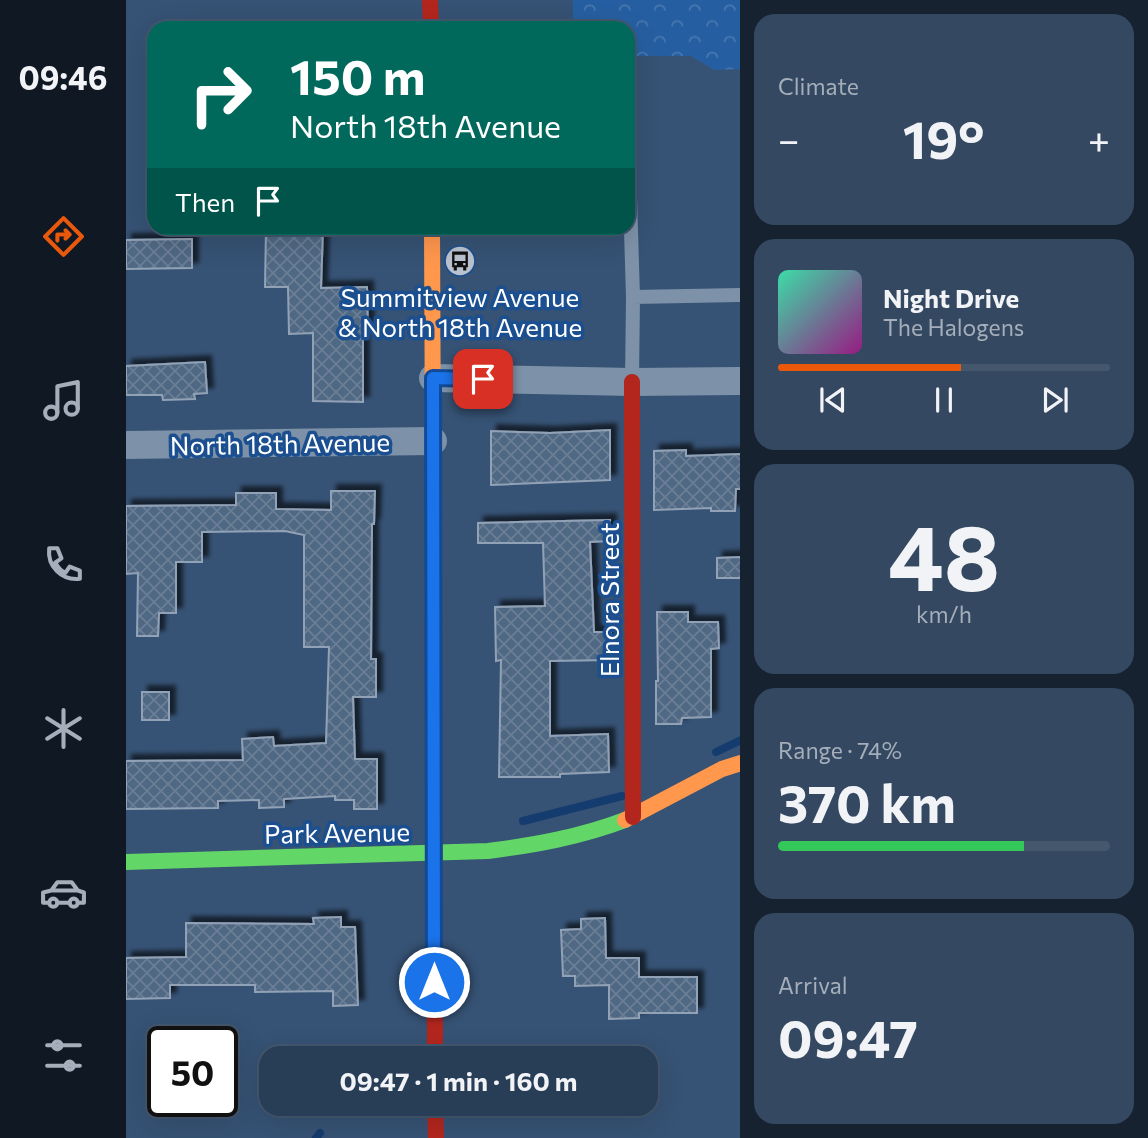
<!DOCTYPE html>
<meta charset="utf-8">
<style>
:root{--surface:#283e57;--page:#344961;--text:#f1f3f6;--muted:#a5aeba;--line:#44576d;--accent:#ea580c}
body{margin:0;font-family:Commissioner,sans-serif;background:var(--page);color:var(--text);height:100vh;display:flex;flex-direction:column;font-size:26px;white-space:nowrap}
*{box-sizing:border-box;margin:0}
p{font-size:23px;color:var(--muted)}
.icon{flex:none;width:38px;height:38px;fill:none;stroke:currentColor;stroke-width:2;stroke-linecap:round;stroke-linejoin:round}
.map{position:relative;flex:1;overflow:hidden}
.details{display:flex;flex-direction:column;gap:14px;padding:14px;background:#162230;width:408px}
.details>*{flex:none}
.guide{position:absolute;left:21px;top:21px;width:488px;height:214px;border-radius:21px;box-shadow:0 7px 28px #0002,0 0 0 2px var(--line);background:#00695c;color:#fff;overflow:hidden}
.speed{position:absolute;left:21px;top:1026px;display:flex;gap:14px;font-size:35px;font-weight:700;text-align:center}
.speed>*{display:grid;place-content:center;width:91px;height:91px;border-radius:50%;background:var(--surface);box-shadow:0 7px 28px #0002,0 0 0 2px var(--line);line-height:1}
.speed .limit{border:4px solid #111;border-radius:10px;background:#fff;color:#111}
.pin{position:absolute;display:grid;place-items:center;width:60px;height:60px;color:#fff;margin:-30px;border-radius:14px;box-shadow:0 4px 10px #0006}
.me{position:absolute;width:77px;margin:-38px;rotate:0deg;stroke-linejoin:round;filter:drop-shadow(0 0 5px #0008)}
.turn{display:flex;align-items:center;gap:24px;height:147px;padding:0 28px;font-size:32px}
.turn .icon{width:91px;height:91px;stroke-width:2.5}
.turn b{display:block;font-size:49px;line-height:60px}
.then{display:flex;align-items:center;height:66px;padding:0 28px;background:#0003;gap:14px;font-size:26px}
.big{font-size:52px;font-weight:700;line-height:1.1}
.details .card{flex:1;display:flex;flex-direction:column;justify-content:center;gap:10px;min-width:0;padding:0 24px;border-radius:21px;background:var(--page)}
.details .dial{align-items:center;gap:0}
.dial b{font-size:91px;line-height:1}
.song{display:flex;align-items:center;gap:21px}
.cover{width:84px;height:84px;border-radius:10px;background:linear-gradient(135deg,hsl(160 70% 55%),hsl(310 70% 35%))}
.played{height:7px;border-radius:4px;background:linear-gradient(90deg,var(--accent) 55%,var(--line) 55%)}
.keys{display:flex;justify-content:space-around;direction:ltr}
.heat{display:flex;justify-content:space-between;align-items:center;font-size:38px;direction:ltr}
.charge{height:10px;border-radius:5px;background:linear-gradient(90deg,#34c759 74%,var(--line) 0)}
.trip{position:absolute;left:133px;top:1046px;width:399px;height:70px;border-radius:21px;background:var(--surface);box-shadow:0 7px 28px #0002,0 0 0 2px var(--line);font-weight:700;line-height:70px;text-align:center}
main{display:flex;flex:1;min-height:0}
.dock{display:flex;flex-direction:column;width:126px;justify-content:space-around;align-items:center;background:#101923;color:var(--muted)}
.dock .icon{width:49px;height:49px}
.dock .on{color:var(--accent)}
.dock b{font-size:32px;color:var(--text)}
.map>svg:first-child{display:block}
</style>
<main>
<nav class="dock">
<b>09:46</b>
<svg class="icon on" aria-label="directions" viewBox="0 0 24 24"><path d="M12 3l9 9-9 9-9-9zM9 14v-3h6M13 9l2 2-2 2"/></svg>
<svg class="icon" aria-label="music" viewBox="0 0 24 24"><path d="M9 18V5l10-2v13"/><circle cx="6" cy="18" r="3"/><circle cx="16" cy="16" r="3"/></svg>
<svg class="icon" aria-label="phone" viewBox="0 0 24 24"><path d="M5 4h4l2 5-3 2q2 4 5 5l2-3 5 2v4C11 20 4 13 5 4z"/></svg>
<svg class="icon" aria-label="climate" viewBox="0 0 24 24"><path d="M12 3v18M4 7l16 10M4 17L20 7"/></svg>
<svg class="icon" aria-label="car" viewBox="0 0 24 24"><path d="M5 17H2v-5l4-1 3-4h7l3 4 3 1v5h-3M9 17h6M6 11h13"/><circle cx="7" cy="17" r="2"/><circle cx="17" cy="17" r="2"/></svg>
<svg class="icon" aria-label="filters" viewBox="0 0 24 24"><path d="M4 7h16M4 17h16"/><circle cx="9" cy="7" r="2"/><circle cx="15" cy="17" r="2"/></svg>
</nav>
<div class="map">
<svg width="615" height="1138" viewBox="0 0 615 1138">
<defs>
<pattern id="forest-crowns" width="20" height="18" patternUnits="userSpaceOnUse" patternTransform="scale(1.75)"><rect width="20" height="18" fill="#265fa1"/><path d="M2 6a3 3 0 1 1 6 0M12 15a3 3 0 1 1 6 0" fill="none" stroke="#4777af"/></pattern>
<pattern id="building-cross-hatch" width="8" height="8" patternUnits="userSpaceOnUse" patternTransform="scale(1.75)"><rect width="8" height="8" fill="#506783"/><path d="M0 0l8 8M0 8l8-8" fill="none" stroke="#6a7e96"/></pattern>
<filter id="shadow"><feDropShadow dx="6" dy="-6" stdDeviation="2" flood-color="#0009"/></filter>
</defs>
<rect width="100%" height="100%" fill="#365274"/>
<path fill="url(#forest-crowns)" d="M447 0H614V69L588 70 565 56H502V28H447Z"/>
<g fill="none" stroke-linecap="round" stroke-linejoin="round">
<path stroke="#153c6e" stroke-width="8" d="M590 752 615 740
M397 821 496 796
M190 1138 194 1133"/>
</g>
<path fill="url(#building-cross-hatch)" stroke="#92a2b6" stroke-width="2" filter="url(#shadow)" d="M140 228H197L195 288 241 287 242 332H237V402L187 401V333L163 334 162 287H139Z
M66 239V268L0 269V240Z
M79 362 81 393 68 394 69 399 37 400 36 395H0V366Z
M484 430V480L365 485V431L424 433Z
M560 450V456L615 454V489H610L609 511H585V508L528 510V451Z
M205 491H249L248 524H246L245 659H250V697H227L229 759H251V809H228V800H209V796L158 799V807L133 808V800L92 801V808L0 809V761L117 760 116 739 147 737 148 746 200 743 203 647H178V535L159 531 76 532V562H50V613H33L32 636H11L12 573 0 574V506L110 505V493H150V509L205 510Z
M484 520V541L464 542 468 632H485V660L424 661V736L482 734 483 772 434 774V777H373L375 660 370 661 369 607 419 606 417 543H352V523Z
M615 557V578H591V558Z
M531 612H562V622H592L593 648 585 649V717L556 718 555 724H530V681H532Z
M16 692H43V720H16Z
M215 917V927H229L232 1005 207 1006V991L129 992V985H44V998L0 999V958L60 957V923L188 924 187 918Z
M479 918 480 958H513V977H571V1013H513V1018L483 1019V985L449 986V976H437L435 930 455 929V919Z"/>
<g fill="none" stroke-linecap="round" stroke-linejoin="round">
<path stroke="#7d92a8" stroke-width="14" d="M502 131 507 297 506 381
M507 297 615 295"/>
<path stroke="#7d92a8" stroke-width="28" d="M307 378 506 382 615 381
M0 445 307 441"/>
<path stroke="#63d668" stroke-width="16" d="M0 862 362 851C409 845 454 837 499 820"/>
<path stroke="#ff974d" stroke-width="16" d="M306 228 308 690
M499 820 596 769 615 763"/>
<path stroke="#b3261e" stroke-width="16" d="M304 0 305 28
M506 382 507 817
M308 690 309 1059
M309 1104 310 1138"/>
</g>
<g fill="none" stroke-linecap="round" stroke-linejoin="round">
<g stroke="#114b97" stroke-width="18">
<path id="route" d="M308 982 307 378 357 379"/>
</g>
<use href="#route" stroke="#1a73e8" stroke-width="12"/>
</g>
<defs>
<g id="bus-disc" transform="scale(1.575)"><circle r="9.5" fill="#b9c2ce" stroke="#1b4f8f"/><path d="M-5-6H5V4H4V6H2V4H-2V6H-4V4H-5ZM-3.5-4V0h7V-4ZM-3.5 1.2v1.5H-2V1.2ZM2 1.2v1.5H3.5V1.2Z" fill="#111"/></g>
</defs>
<g fill-rule="evenodd">
<use href="#bus-disc" x="334" y="261"/>
</g>
<g text-anchor="middle" dominant-baseline="central" stroke-width="7" stroke-linejoin="round" paint-order="stroke">
<g font-size="26" fill="#fff" stroke="#1b4f8f">
<text x="334" y="296">Summitview Avenue<tspan x="334" dy="30">&amp; North 18th Avenue</tspan></text>
</g>
<g font-size="26" fill="#fff" stroke="#1b4f8f">
<text transform="translate(154 443) rotate(-1)">North 18th Avenue</text>
<text transform="translate(482 600) rotate(-90)">Elnora Street</text>
<text transform="translate(211 832) rotate(-1)">Park Avenue</text>
</g>
</g>
</svg>
<div class="speed"><div class="limit">50</div></div>
<div class="pin" style="left:357px;top:379px;background:#d93025"><svg class="icon" aria-label="arrive" viewBox="0 0 24 24"><path d="M6 21V4h12l-3 4 3 4H6"/></svg></div>
<svg class="me" style="left:308px;top:982px" viewBox="-20 -20 40 40"><circle r="17" fill="#1a73e8" stroke="#fff" stroke-width="3"/><path d="M0-11L8 9 0 5-8 9z" fill="#fff"/></svg>
<div class="trip">09:47 · 1 min · 160 m</div>
<div class="guide">
<div class="turn"><svg class="icon" aria-label="right" viewBox="0 0 24 24"><path d="M7 20v-9h11M14 6l5 5-5 5"/></svg><div><b>150 m</b>North 18th Avenue</div></div>
<div class="then">Then<svg class="icon" aria-label="arrive" viewBox="0 0 24 24"><path d="M6 21V4h12l-3 4 3 4H6"/></svg></div>
</div>
</div>
<section class="details">
<div class="card"><p>Climate</p>
<div class="heat"><a>−</a><b class="big">19°</b><a>+</a></div>
</div>
<div class="card">
<div class="song"><i class="cover"></i><div><b>Night Drive</b><p>The Halogens</p></div></div>
<div class="played"></div>
<div class="keys"><svg class="icon" aria-label="previous" viewBox="0 0 24 24"><path d="M18 5L8 12l10 7zM5 5v14"/></svg><svg class="icon" aria-label="pause" viewBox="0 0 24 24"><path d="M8 5v14M16 5v14"/></svg><svg class="icon" aria-label="next" viewBox="0 0 24 24"><path d="M6 5l10 7-10 7zM19 5v14"/></svg></div>
</div>
<div class="card dial"><b>48</b><p>km/h</p></div>
<div class="card"><p>Range · 74%</p><b class="big">370 km</b><div class="charge"></div></div>
<div class="card"><p>Arrival</p><b class="big">09:47</b></div>
</section>
</main>
